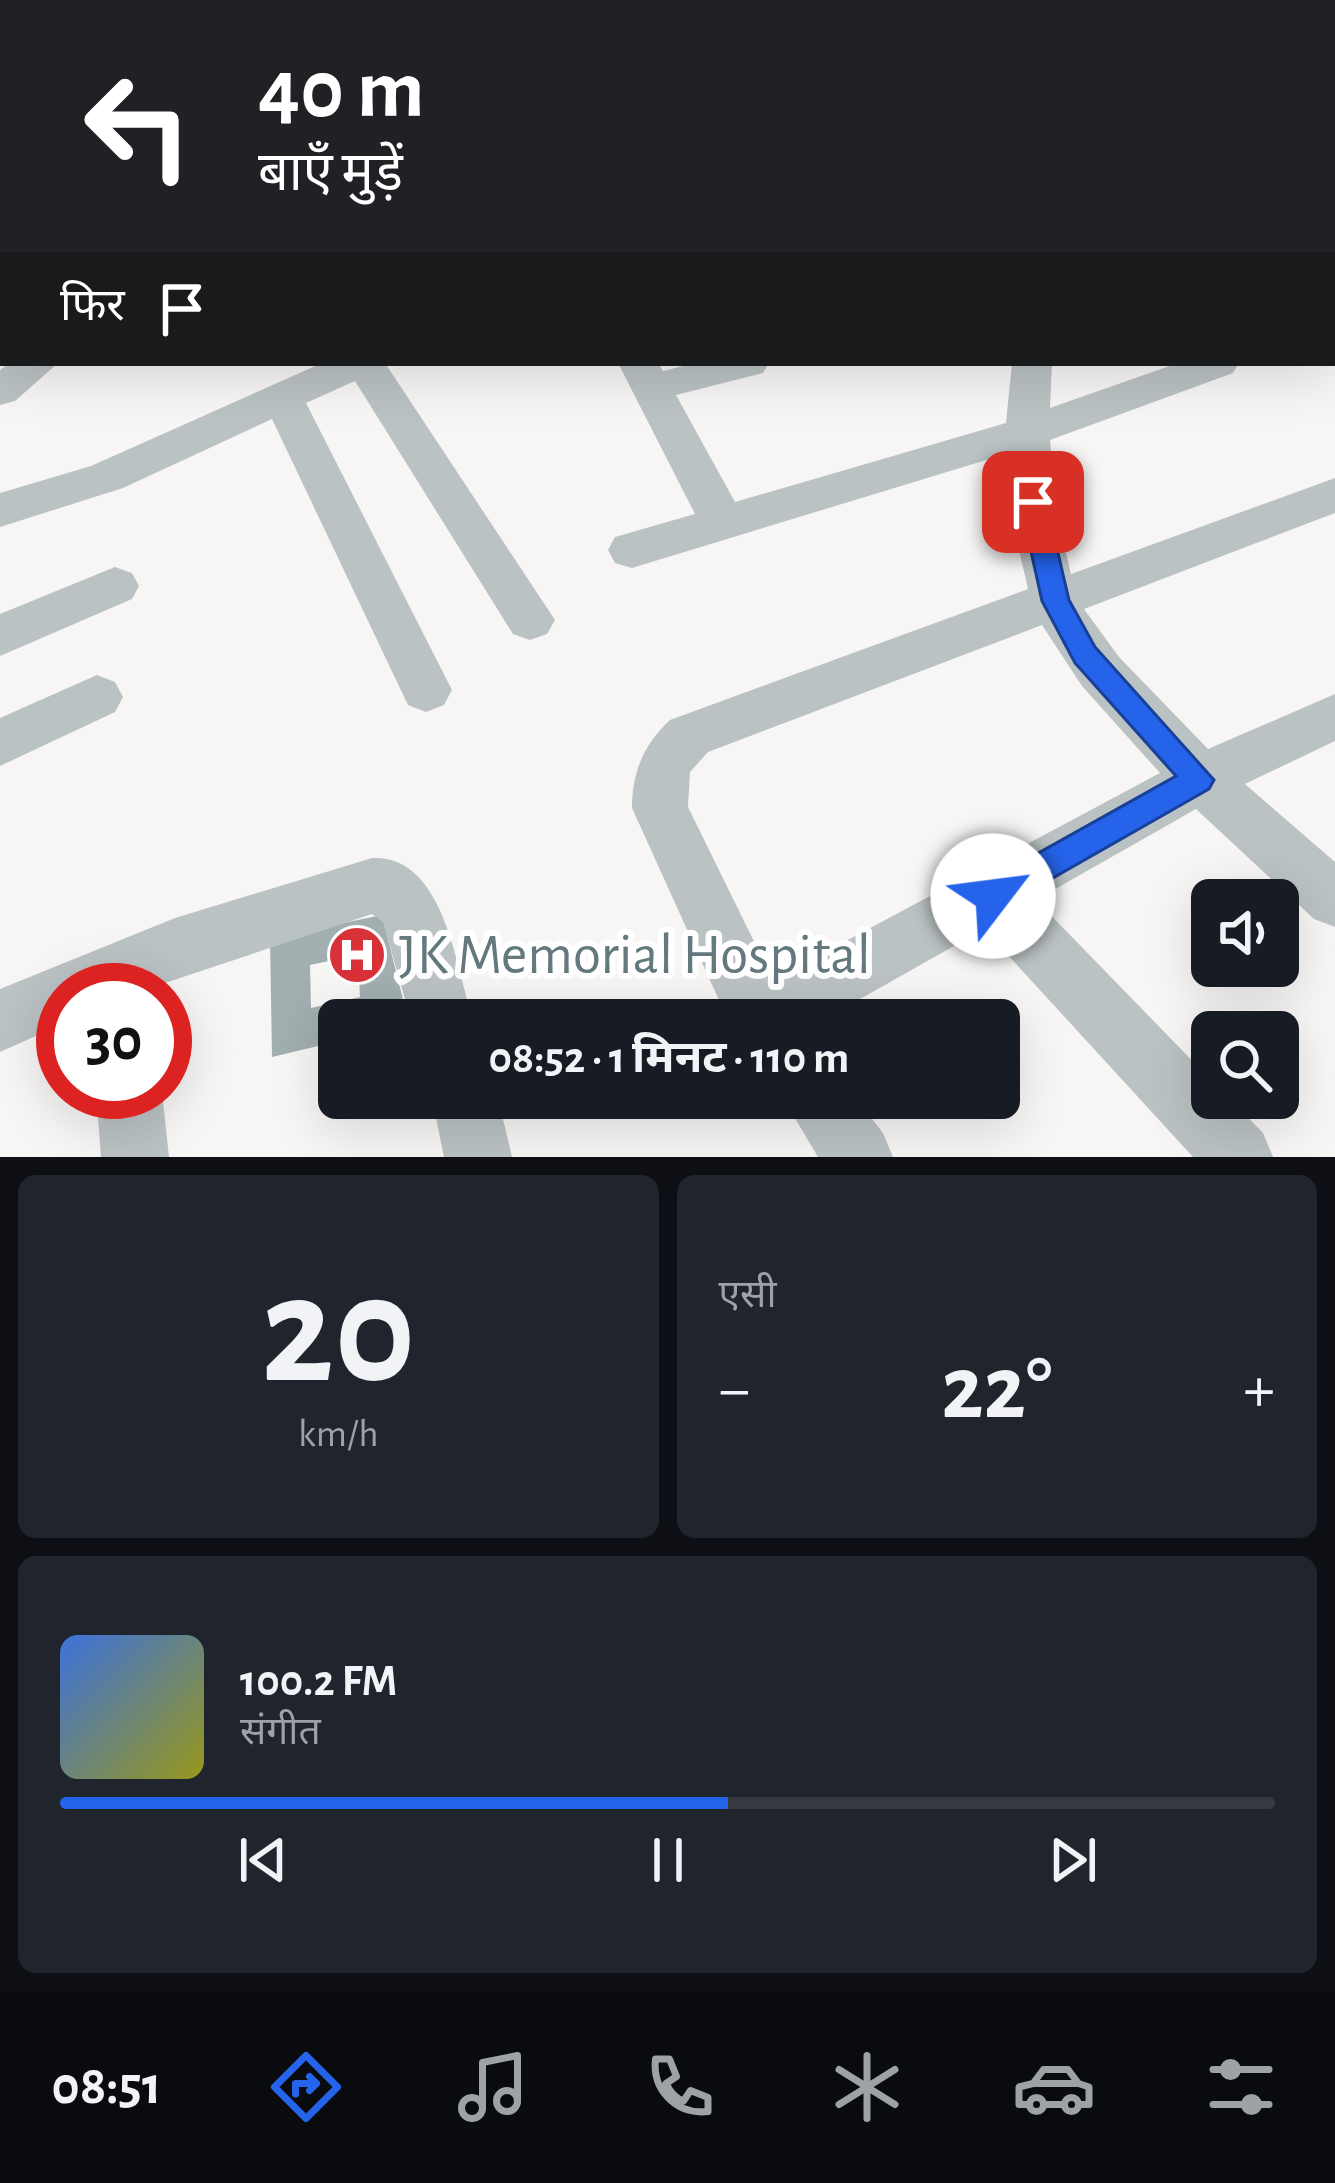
<!DOCTYPE html>
<html lang="hi">
<meta charset="utf-8">
<style>
:root{--surface:#171b24;--page:#20242c;--text:#f1f3f6;--muted:#9ea1a6;--line:#363941;--accent:#2563eb}
body{margin:0;font-family:"Alegreya Sans","Noto Sans Devanagari",sans-serif;background:var(--page);color:var(--text);height:100vh;display:flex;flex-direction:column;font-size:45px;white-space:nowrap}
*{box-sizing:border-box;margin:0}
p{font-size:39px;color:var(--muted)}
.icon{flex:none;width:66px;height:66px;fill:none;stroke:currentColor;stroke-width:2;stroke-linecap:round;stroke-linejoin:round}
.map{position:relative;height:1157px;overflow:hidden}
.panel{display:flex;flex-direction:column;gap:18px;padding:18px;background:#0d0f14;flex:1}
.panel>*{flex:none}
.top-card{position:absolute;left:0px;top:0px;width:1335px;height:366px;box-shadow:0 12px 48px #0002;background:#202124;color:#fff;overflow:hidden}
.buttons{position:absolute;left:1191px;top:879px;display:grid;gap:24px}
.buttons a{display:grid;place-items:center;width:108px;height:108px;border-radius:18px;background:var(--surface);box-shadow:0 12px 48px #0002;font-size:60px}
.speed{position:absolute;left:36px;top:963px;display:flex;gap:24px;font-size:60px;font-weight:700;text-align:center}
.speed>*{display:grid;place-content:center;width:156px;height:156px;border-radius:50%;background:var(--surface);box-shadow:0 12px 48px #0002;line-height:1}
.speed .limit{border:18px solid #d22;background:#fff;color:#111}
.pin{position:absolute;display:grid;place-items:center;width:102px;height:102px;color:#fff;margin:-51px;border-radius:24px;box-shadow:0 6px 18px #0006}
.me{position:absolute;width:132px;margin:-66px;rotate:60deg;stroke-linejoin:round;filter:drop-shadow(0 0 9px #0008)}
.turn{display:flex;align-items:center;gap:42px;height:252px;padding:0 60px;font-size:54px}
.turn .icon{width:156px;height:156px;stroke-width:2.5}
.turn b{display:block;font-size:84px;line-height:102px}
.then{display:flex;align-items:center;height:114px;padding:0 60px;background:#0003;gap:24px;font-size:45px}
.big{font-size:90px;font-weight:700;line-height:1.1}
.panel .tile{flex:1;display:flex;flex-direction:column;justify-content:center;gap:18px;min-width:0;padding:0 42px;border-radius:18px;background:var(--page)}
.panel .dial{align-items:center;gap:0}
.dial b{font-size:156px;line-height:1}
.song{display:flex;align-items:center;gap:36px}
.cover{width:144px;height:144px;border-radius:18px;background:linear-gradient(135deg,hsl(220 70% 55%),hsl(60 70% 35%))}
.played{height:12px;border-radius:6px;background:linear-gradient(90deg,var(--accent) 55%,var(--line) 55%)}
.keys{display:flex;justify-content:space-around;direction:ltr}
.heat{display:flex;justify-content:space-between;align-items:center;font-size:66px;direction:ltr}
.panel .tiles{flex:1;display:grid;gap:18px;grid-template-columns:1fr 1fr}
.tile:last-child{grid-column:span 2}
.trip{position:absolute;left:318px;top:999px;width:702px;height:120px;border-radius:18px;background:var(--surface);box-shadow:0 12px 48px #0002;font-weight:700;line-height:120px;text-align:center}
.tab-bar{display:flex;height:192px;justify-content:space-around;align-items:center;background:#090b0e;color:var(--muted)}
.tab-bar .icon{width:84px;height:84px}
.tab-bar .on{color:var(--accent)}
.tab-bar b{font-size:54px;color:var(--text)}
.map>svg:first-child{display:block}
</style>
<div class="map">
<svg width="1335" height="1157" viewBox="0 0 1335 1157">
<rect width="100%" height="100%" fill="#f7f6f4"/>
<path fill="#a2afb1" fill-rule="evenodd" d="M382 915 408 1020H339V1041L272 1057 270 938ZM358 955 360 997 311 1008 310 965Z"/>
<g fill="none" stroke-linecap="round" stroke-linejoin="round">
<path fill="#bbc2c3" fill-rule="evenodd" d="M102 0H140L142 3H104Z
M263 0H300L302 3H265Z
M882 0H910L911 3H883Z
M1018 0H1046L1048 3H1020Z
M1089 0H1117L1118 3H1090Z
M1332 47H1335V65H1332Z
M3 90V111L0 112V91Z
M1332 119 1335 120V140L1332 139Z
M0 164H3V185H0Z
M1335 184V206L1332 207V185Z
M1335 308V334L1332 335V309Z
M10 363H58L15 401 0 405V370Z
M322 363H385L555 620 547 634 530 640 513 634 355 381 306 403 452 690 444 705 426 712 408 705 272 419 123 488 0 527V493L91 466Z
M618 363H658L663 371 695 363H769L763 373 676 395 735 502 1006 423 1012 363H1052L1050 408 1178 363H1239L1233 373 1050 440 1056 511 1071 574 1335 478V513L1084 609 1119 657 1208 749 1335 694V741L1245 784 1335 862V927L1314 919 1196 809 1036 900 1212 1081V1098H1229L1263 1133 1273 1157H1193L984 929 823 1020H728L632 808C632 772 644 744 670 720L1028 589 1010 511 1006 454 632 568 615 563 608 550 615 537 695 514ZM1042 625 1082 686 1160 773 773 980 688 807 690 772 708 752Z
M115 567 132 573 139 586 132 599 0 656V614Z
M97 675 115 682 123 697 115 712 0 766V718Z
M372 858C444 854 456 967 473 1020H411L383 922 372 914 144 990H63V1024L0 1052V989L175 918Z
M96 1092H162L169 1157H101Z
M432 1098H498L512 1157H444Z
M783 1098H856L883 1133 893 1157H818Z"/>
</g>
<path fill="#2563eb" stroke="#184099" stroke-width="3" d="M1033 493 1046 502 1069 600 1095 647 1214 780 1209 789 993 912 981 907 976 896 981 885 1176 776 1075 663 1042 601 1020 502Z"/>
<defs>
<g id="hospital-disc" transform="scale(3)"><circle r="9.5" fill="#d93138" stroke="#fff"/><path d="M-5-5h3v3.5h4V-5h3V5h-3V1.5h-4V5h-3Z" fill="#fff"/></g>
</defs>
<g fill-rule="evenodd">
<use href="#hospital-disc" x="357" y="955"/>
</g>
<g text-anchor="middle" dominant-baseline="central" stroke-width="12" stroke-linejoin="round" paint-order="stroke">
<g font-size="57" fill="#63797d" stroke="#fff" text-anchor="start">
<text x="399" y="955">JK Memorial Hospital</text>
</g>
</g>
</svg>
<div class="buttons">
<a><svg class="icon" aria-label="sound" viewBox="0 0 24 24"><path d="M4 9h4l5-4v14l-5-4H4zM17 9q2 3 0 6"/></svg></a>
<a><svg class="icon" aria-label="search" viewBox="0 0 24 24"><circle cx="10" cy="10" r="6"/><path d="M15 15l6 6"/></svg></a>
</div>
<div class="speed"><div class="limit">30</div></div>
<div class="pin" style="left:1033px;top:502px;background:#d93025"><svg class="icon" aria-label="arrive" viewBox="0 0 24 24"><path d="M6 21V4h12l-3 4 3 4H6"/></svg></div>
<svg class="me" style="left:993px;top:896px" viewBox="-20 -20 40 40"><circle r="19" fill="#fff"/><path d="M0-13L10 11 0 6-10 11z" fill="#2563eb"/></svg>
<div class="trip">08:52 · 1 मिनट · 110 m</div>
<div class="top-card">
<div class="turn"><svg class="icon" aria-label="left" viewBox="0 0 24 24"><path d="M17 20v-9H6M10 6l-5 5 5 5"/></svg><div><b>40 m</b>बाएँ मुड़ें</div></div>
<div class="then">फिर<svg class="icon" aria-label="arrive" viewBox="0 0 24 24"><path d="M6 21V4h12l-3 4 3 4H6"/></svg></div>
</div>
</div>
<section class="panel">
<div class="tiles">
<div class="tile dial"><b>20</b><p>km/h</p></div>
<div class="tile"><p>एसी</p>
<div class="heat"><a>−</a><b class="big">22°</b><a>+</a></div>
</div>
<div class="tile">
<div class="song"><i class="cover"></i><div><b>100.2 FM</b><p>संगीत</p></div></div>
<div class="played"></div>
<div class="keys"><svg class="icon" aria-label="previous" viewBox="0 0 24 24"><path d="M18 5L8 12l10 7zM5 5v14"/></svg><svg class="icon" aria-label="pause" viewBox="0 0 24 24"><path d="M8 5v14M16 5v14"/></svg><svg class="icon" aria-label="next" viewBox="0 0 24 24"><path d="M6 5l10 7-10 7zM19 5v14"/></svg></div>
</div>
</div>
</section>
<nav class="tab-bar">
<b>08:51</b>
<svg class="icon on" aria-label="directions" viewBox="0 0 24 24"><path d="M12 3l9 9-9 9-9-9zM9 14v-3h6M13 9l2 2-2 2"/></svg>
<svg class="icon" aria-label="music" viewBox="0 0 24 24"><path d="M9 18V5l10-2v13"/><circle cx="6" cy="18" r="3"/><circle cx="16" cy="16" r="3"/></svg>
<svg class="icon" aria-label="phone" viewBox="0 0 24 24"><path d="M5 4h4l2 5-3 2q2 4 5 5l2-3 5 2v4C11 20 4 13 5 4z"/></svg>
<svg class="icon" aria-label="climate" viewBox="0 0 24 24"><path d="M12 3v18M4 7l16 10M4 17L20 7"/></svg>
<svg class="icon" aria-label="car" viewBox="0 0 24 24"><path d="M5 17H2v-5l4-1 3-4h7l3 4 3 1v5h-3M9 17h6M6 11h13"/><circle cx="7" cy="17" r="2"/><circle cx="17" cy="17" r="2"/></svg>
<svg class="icon" aria-label="filters" viewBox="0 0 24 24"><path d="M4 7h16M4 17h16"/><circle cx="9" cy="7" r="2"/><circle cx="15" cy="17" r="2"/></svg>
</nav>
